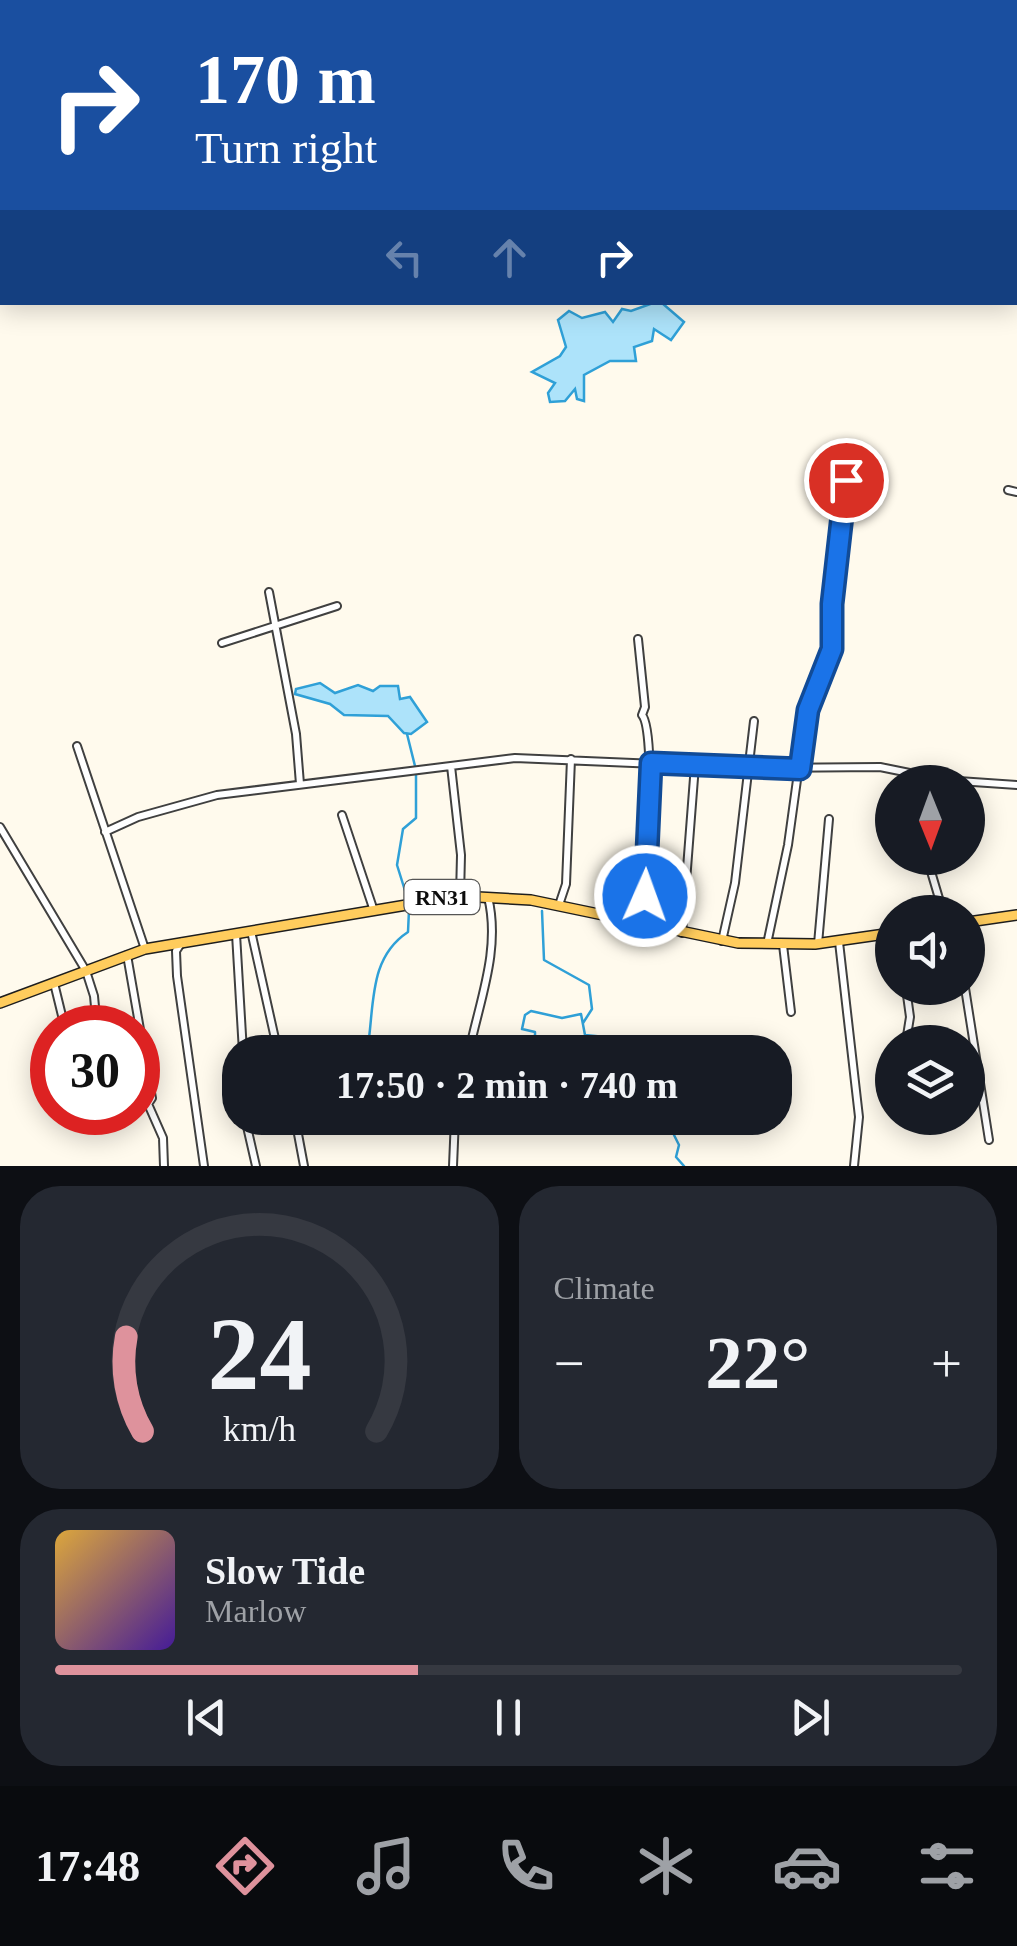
<!DOCTYPE html>
<meta charset="utf-8">
<style>
:root{--surface:#171b24;--page:#242831;--text:#f1f3f6;--muted:#9ea1a6;--line:#363941;--accent:#de929c}
body{margin:0;font-family:"Times New Roman",serif;background:var(--page);color:var(--text);height:100vh;display:flex;flex-direction:column;font-size:38px;white-space:nowrap}
*{box-sizing:border-box;margin:0}
p{font-size:32px;color:var(--muted)}
.icon{flex:none;width:55px;height:55px;fill:none;stroke:currentColor;stroke-width:2;stroke-linecap:round;stroke-linejoin:round}
.map{position:relative;height:1166px;overflow:hidden}
.drawer{display:flex;flex-direction:column;gap:20px;padding:20px;background:#0d0f14;flex:1}
.drawer>*{flex:none}
.top-card{position:absolute;left:0px;top:0px;width:1018px;height:305px;box-shadow:0 5px 25px #0003;background:#1a4fa0;color:#fff;overflow:hidden}
.needle{width:65px;rotate:179deg}
.controls{position:absolute;left:875px;top:765px;display:grid;gap:20px}
.controls a{display:grid;place-items:center;width:110px;height:110px;border-radius:50%;background:var(--surface);box-shadow:0 5px 25px #0003;font-size:50px}
.speed{position:absolute;left:30px;top:1005px;display:flex;gap:20px;font-size:50px;font-weight:700;text-align:center}
.speed>*{display:grid;place-content:center;width:130px;height:130px;border-radius:50%;background:var(--surface);box-shadow:0 5px 25px #0003;line-height:1}
.speed .limit{border:15px solid #d22;background:#fff;color:#111}
.pin{position:absolute;display:grid;place-items:center;width:85px;height:85px;color:#fff;margin:-42px;border:5px solid #fff;border-radius:50%;box-shadow:0 2px 10px #0007}
.me{position:absolute;width:110px;margin:-55px;rotate:2deg;stroke-linejoin:round;filter:drop-shadow(0 0 8px #0008)}
.turn{display:flex;align-items:center;gap:35px;height:210px;padding:0 30px;font-size:45px}
.turn .icon{width:130px;height:130px;stroke-width:2.5}
.turn b{display:block;font-size:70px;line-height:85px}
.lanes{display:flex;align-items:center;height:95px;padding:0 30px;background:#0003;justify-content:center;gap:50px;direction:ltr}
.lanes .off{opacity:.35}
.big{font-size:75px;font-weight:800;line-height:1.1}
.drawer .tile{flex:1;display:flex;flex-direction:column;justify-content:center;gap:15px;min-width:0;padding:0 35px;border-radius:40px;background:var(--page)}
.drawer .dial{align-items:center;gap:0}
.dial svg{height:260px;overflow:visible;fill:none;stroke:var(--line);stroke-width:7;stroke-linecap:round;text-anchor:middle}
.dial text{fill:var(--text);stroke:none}
.song{display:flex;align-items:center;gap:30px}
.cover{width:120px;height:120px;border-radius:15px;background:linear-gradient(135deg,hsl(40 70% 55%),hsl(260 70% 35%))}
.played{height:10px;border-radius:5px;background:linear-gradient(90deg,var(--accent) 40%,var(--line) 40%)}
.keys{display:flex;justify-content:space-around;direction:ltr}
.heat{display:flex;justify-content:space-between;align-items:center;font-size:55px;direction:ltr}
.drawer .tiles{flex:1;display:grid;gap:20px;grid-template-columns:1fr 1fr}
.tile:last-child{grid-column:span 2}
.trip{position:absolute;left:222px;top:1035px;width:570px;height:100px;border-radius:40px;background:var(--surface);box-shadow:0 5px 25px #0003;font-weight:800;line-height:100px;text-align:center}
.dock{display:flex;height:160px;justify-content:space-around;align-items:center;background:#090b0e;color:var(--muted)}
.dock .icon{width:70px;height:70px}
.dock .active{color:var(--accent)}
.dock b{font-size:45px;color:var(--text)}
.map>svg:first-child{display:block}
</style>
<div class="map">
<svg width="1017" height="1166" viewBox="0 0 1017 1166">
<rect width="100%" height="100%" fill="#fffaed"/>
<path fill="#ade3fa" stroke="#2fa0d7" stroke-width="2.5" d="M653 303H662L684 322 671 340 654 329 652 341 634 347 636 361H610L584 375V401L577 399 575 389 565 401 550 402 548 393 555 383 532 372 560 356 566 347 558 320 569 311 582 318 605 312 613 322 622 309 631 311Z
M320 683 335 693 358 685 373 691 380 686H398L400 699 410 697 427 722 411 734 404 733 388 716 344 715 330 704 295 694 296 689Z"/>
<g fill="none" stroke-linecap="round" stroke-linejoin="round">
<path stroke="#2fa0d7" stroke-width="2.5" d="M407 734 415 766
M407 897 397 865 403 829 416 818V772
M542 911 544 960 589 985 592 1009 583 1023
M367 1052C375 1008 367 959 408 932L409 910
M519 1052 535 1045V1032L522 1029 525 1015 531 1011 562 1018 581 1014 585 1035 636 1040 640 1052
M652 1118 656 1132 672 1131 679 1145 676 1157 684 1166"/>
<g stroke="#404040" stroke-width="10">
<path id="minor" d="M1008 490 1017 492
M269 592 296 734 300 784
M638 639 645 707 642 715C656 731 648 885 641 910L651 914 650 925
M222 643 337 606
M77 746 145 949
M451 766 461 855 460 896
M342 815 373 908
M0 827 86 971 94 996 97 1028
M105 832 138 817 217 795 515 758 751 768 880 767 944 780 1017 785
M927 858 943 912
M559 905 566 884 571 759
M251 931 278 1052
M682 933 695 765
M236 934 243 1052
M722 941 735 883 754 721
M182 942 176 951 177 976 204 1166
M839 942 859 1117 854 1166
M767 944 788 845 805 722 832 649V604L846 479
M818 944 829 819
M783 945 791 1012
M127 955 152 1098 148 1104 163 1138 164 1166
M54 983 65 1028
M906 988 910 1017 906 1042
M965 988 989 1140
M469 1052C479 1002 501 950 488 897
M103 1114 104 1112
M245 1118 256 1166
M295 1118 304 1166
M453 1166 455 1118"/>
</g>
<g stroke="#1e1e1e" stroke-width="12">
<path id="major" d="M968 922 1017 915
M0 1003 145 949 460 896 531 900 738 943 815 944 892 933"/>
</g>
<use href="#minor" stroke="#fff" stroke-width="6"/>
<use href="#major" stroke="#ffcc5d" stroke-width="9"/>
</g>
<g fill="none" stroke-linecap="round" stroke-linejoin="round">
<g stroke="#114b97" stroke-width="25">
<path id="route" d="M645 896 651 763 800 769 808 710 832 649V604L846 480"/>
</g>
<use href="#route" stroke="#1a73e8" stroke-width="18"/>
</g>
<g text-anchor="middle" dominant-baseline="central" stroke-width="10" stroke-linejoin="round" paint-order="stroke">
<rect fill="#fff" stroke="#565656" stroke-width="2.5" x="404.5" y="880" width="75" height="34" rx="8"/>
<g font-size="22" font-weight="bold" fill="#0d0d0d">
<text x="442" y="897">RN31</text>
</g>
</g>
</svg>
<div class="controls">
<a><svg class="needle" viewBox="-14 -14 28 28"><path d="M0-13l5 13h-10z" fill="#e53935"/><path d="M0 13l5-13h-10z" fill="#9ea1a6"/></svg></a>
<a><svg class="icon" aria-label="sound" viewBox="0 0 24 24"><path d="M4 9h4l5-4v14l-5-4H4zM17 9q2 3 0 6"/></svg></a>
<a><svg class="icon" aria-label="layers" viewBox="0 0 24 24"><path d="M12 4l9 5-9 5-9-5zM3 14l9 5 9-5"/></svg></a>
</div>
<div class="speed"><div class="limit">30</div></div>
<div class="pin" style="left:846px;top:480px;background:#d93025"><svg class="icon" aria-label="arrive" viewBox="0 0 24 24"><path d="M6 21V4h12l-3 4 3 4H6"/></svg></div>
<svg class="me" style="left:645px;top:896px" viewBox="-20 -20 40 40"><circle r="17" fill="#1a73e8" stroke="#fff" stroke-width="3"/><path d="M0-11L8 9 0 5-8 9z" fill="#fff"/></svg>
<div class="trip">17:50 · 2 min · 740 m</div>
<div class="top-card">
<div class="turn"><svg class="icon" aria-label="right" viewBox="0 0 24 24"><path d="M7 20v-9h11M14 6l5 5-5 5"/></svg><div><b>170 m</b>Turn right</div></div>
<div class="lanes"><svg class="icon off" aria-label="left" viewBox="0 0 24 24"><path d="M17 20v-9H6M10 6l-5 5 5 5"/></svg><svg class="icon off" aria-label="ahead" viewBox="0 0 24 24"><path d="M12 20V5M6 11l6-6 6 6"/></svg><svg class="icon" aria-label="right" viewBox="0 0 24 24"><path d="M7 20v-9h11M14 6l5 5-5 5"/></svg></div>
</div>
</div>
<section class="drawer">
<div class="tiles">
<div class="tile dial"><svg viewBox="0 0 100 80">
<path d="M14 69A42 42 0 1 1 86 69"/>
<path d="M14 69A42 42 0 0 1 9 40" stroke="#de929c"/>
<text x="50" y="56" font-size="32" font-weight="700">24</text>
<text x="50" y="72" font-size="11">km/h</text>
</svg></div>
<div class="tile"><p>Climate</p>
<div class="heat"><a>−</a><b class="big">22°</b><a>+</a></div>
</div>
<div class="tile">
<div class="song"><i class="cover"></i><div><b>Slow Tide</b><p>Marlow</p></div></div>
<div class="played"></div>
<div class="keys"><svg class="icon" aria-label="previous" viewBox="0 0 24 24"><path d="M18 5L8 12l10 7zM5 5v14"/></svg><svg class="icon" aria-label="pause" viewBox="0 0 24 24"><path d="M8 5v14M16 5v14"/></svg><svg class="icon" aria-label="next" viewBox="0 0 24 24"><path d="M6 5l10 7-10 7zM19 5v14"/></svg></div>
</div>
</div>
</section>
<nav class="dock">
<b>17:48</b>
<svg class="icon active" aria-label="directions" viewBox="0 0 24 24"><path d="M12 3l9 9-9 9-9-9zM9 14v-3h6M13 9l2 2-2 2"/></svg>
<svg class="icon" aria-label="music" viewBox="0 0 24 24"><path d="M9 18V5l10-2v13"/><circle cx="6" cy="18" r="3"/><circle cx="16" cy="16" r="3"/></svg>
<svg class="icon" aria-label="phone" viewBox="0 0 24 24"><path d="M5 4h4l2 5-3 2q2 4 5 5l2-3 5 2v4C11 20 4 13 5 4z"/></svg>
<svg class="icon" aria-label="climate" viewBox="0 0 24 24"><path d="M12 3v18M4 7l16 10M4 17L20 7"/></svg>
<svg class="icon" aria-label="car" viewBox="0 0 24 24"><path d="M5 17H2v-5l4-1 3-4h7l3 4 3 1v5h-3M9 17h6M6 11h13"/><circle cx="7" cy="17" r="2"/><circle cx="17" cy="17" r="2"/></svg>
<svg class="icon" aria-label="filters" viewBox="0 0 24 24"><path d="M4 7h16M4 17h16"/><circle cx="9" cy="7" r="2"/><circle cx="15" cy="17" r="2"/></svg>
</nav>
